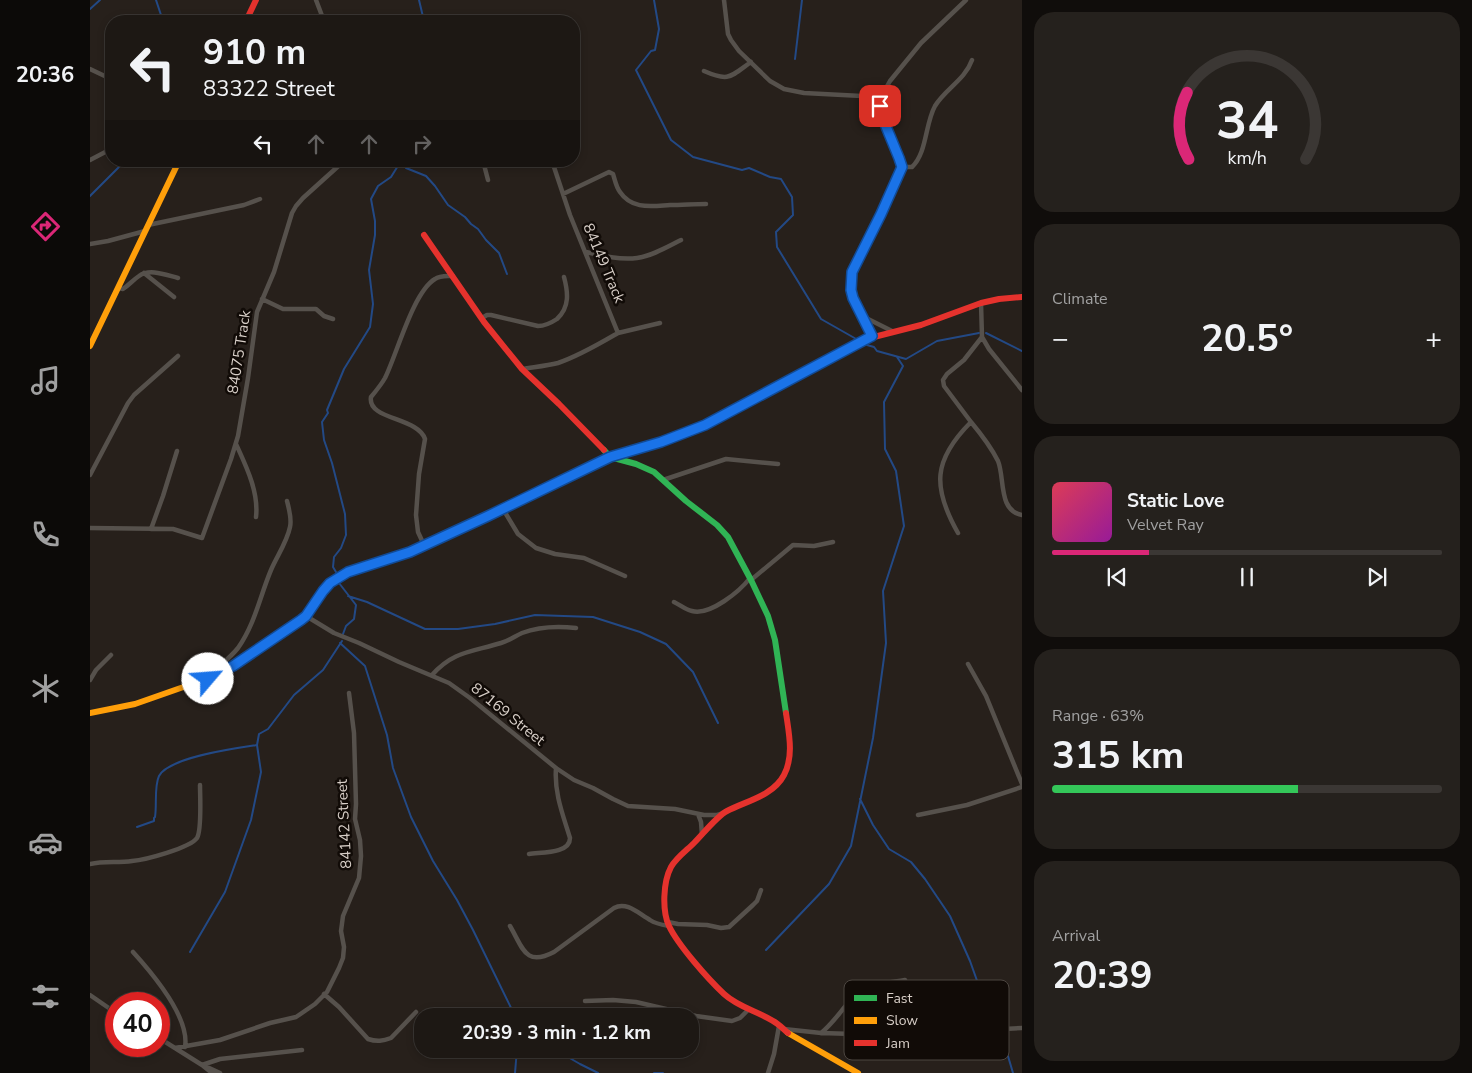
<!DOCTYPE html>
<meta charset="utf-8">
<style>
:root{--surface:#1d1814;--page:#25211d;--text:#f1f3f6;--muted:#a0a0a0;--line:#3b3734;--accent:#db2777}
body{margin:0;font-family:"Nunito Sans",sans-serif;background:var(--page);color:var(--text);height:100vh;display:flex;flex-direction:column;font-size:19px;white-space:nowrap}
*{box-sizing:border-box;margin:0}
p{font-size:16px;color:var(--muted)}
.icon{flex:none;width:28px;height:28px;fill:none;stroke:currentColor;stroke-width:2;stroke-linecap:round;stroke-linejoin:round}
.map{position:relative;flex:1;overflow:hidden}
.panel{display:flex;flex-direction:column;gap:12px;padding:12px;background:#100d0b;width:450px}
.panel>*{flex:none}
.guide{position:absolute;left:15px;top:15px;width:475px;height:152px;border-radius:20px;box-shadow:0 2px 8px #0003,0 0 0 1px var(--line);background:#1d1814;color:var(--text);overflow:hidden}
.speed{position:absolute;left:15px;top:992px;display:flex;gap:10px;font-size:25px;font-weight:700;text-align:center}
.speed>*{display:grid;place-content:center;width:65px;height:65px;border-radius:50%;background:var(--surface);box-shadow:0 2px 8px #0003,0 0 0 1px var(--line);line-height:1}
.speed .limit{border:8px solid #d22;background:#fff;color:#111}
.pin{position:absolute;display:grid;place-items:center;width:42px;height:42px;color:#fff;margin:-21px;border-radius:10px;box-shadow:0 2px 8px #0006}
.me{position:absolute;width:55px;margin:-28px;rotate:63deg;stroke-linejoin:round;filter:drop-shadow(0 0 4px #0008)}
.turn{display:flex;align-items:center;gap:18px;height:105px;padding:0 15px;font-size:22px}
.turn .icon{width:65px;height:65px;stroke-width:2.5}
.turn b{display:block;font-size:35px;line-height:42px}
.lanes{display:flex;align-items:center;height:48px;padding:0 15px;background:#0003;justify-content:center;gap:25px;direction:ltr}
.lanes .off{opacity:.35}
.big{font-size:38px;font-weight:700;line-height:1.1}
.panel .card{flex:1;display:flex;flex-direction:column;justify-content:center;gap:8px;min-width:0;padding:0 18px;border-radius:20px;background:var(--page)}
.panel .dial{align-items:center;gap:0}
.dial svg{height:130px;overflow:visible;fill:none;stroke:var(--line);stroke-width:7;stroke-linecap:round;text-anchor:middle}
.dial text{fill:var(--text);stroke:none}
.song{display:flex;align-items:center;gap:15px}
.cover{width:60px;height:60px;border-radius:8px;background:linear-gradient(135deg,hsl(350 70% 55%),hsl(300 70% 35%))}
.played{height:5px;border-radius:2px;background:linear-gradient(90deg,var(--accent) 25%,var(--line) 25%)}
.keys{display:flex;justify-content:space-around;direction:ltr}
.heat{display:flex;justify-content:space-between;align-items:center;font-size:28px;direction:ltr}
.charge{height:8px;border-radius:4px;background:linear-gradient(90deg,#34c759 63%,var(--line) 0)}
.trip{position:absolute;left:324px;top:1008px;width:285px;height:50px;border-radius:20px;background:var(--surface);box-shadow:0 2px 8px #0003,0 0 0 1px var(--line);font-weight:700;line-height:50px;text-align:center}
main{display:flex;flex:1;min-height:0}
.dock{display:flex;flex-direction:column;width:90px;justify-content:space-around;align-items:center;background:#0c0a08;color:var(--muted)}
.dock .icon{width:35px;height:35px}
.dock .active{color:var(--accent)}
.dock b{font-size:22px;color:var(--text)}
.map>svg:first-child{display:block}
</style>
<main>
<nav class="dock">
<b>20:36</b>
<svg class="icon active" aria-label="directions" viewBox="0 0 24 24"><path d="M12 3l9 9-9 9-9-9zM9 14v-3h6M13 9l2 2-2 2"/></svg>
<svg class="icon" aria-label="music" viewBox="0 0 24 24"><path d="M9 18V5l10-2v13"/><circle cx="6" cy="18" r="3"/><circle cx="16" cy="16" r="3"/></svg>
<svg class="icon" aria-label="phone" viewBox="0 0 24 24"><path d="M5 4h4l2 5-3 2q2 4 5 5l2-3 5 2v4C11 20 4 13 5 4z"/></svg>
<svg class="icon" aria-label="climate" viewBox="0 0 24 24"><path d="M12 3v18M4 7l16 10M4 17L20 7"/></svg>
<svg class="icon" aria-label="car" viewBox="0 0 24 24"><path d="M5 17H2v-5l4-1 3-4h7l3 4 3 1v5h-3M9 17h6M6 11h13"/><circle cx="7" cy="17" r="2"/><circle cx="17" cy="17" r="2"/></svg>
<svg class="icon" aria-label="filters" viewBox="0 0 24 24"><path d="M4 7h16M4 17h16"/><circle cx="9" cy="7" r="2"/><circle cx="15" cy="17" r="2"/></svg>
</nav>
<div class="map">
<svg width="932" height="1073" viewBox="0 0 932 1073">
<rect width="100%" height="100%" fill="#27201b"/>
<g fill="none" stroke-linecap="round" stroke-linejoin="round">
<path stroke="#234985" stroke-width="2" d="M66 0 73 21
M329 0 334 21
M564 0 569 29 565 50 561 51 546 70 581 140 603 157 652 170 659 168 680 177 691 179 702 197 703 215 686 232 687 247 731 319 768 340
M0 9 10 0
M705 59 712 0
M311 161 316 168 336 176 345 186 358 205 375 217 381 224 388 229 396 240 409 253 417 274
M0 196 35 161
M896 333 932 351
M777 345 784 347 787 351 816 359 847 341 889 333
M246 572 243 567 244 557 251 548 256 535 255 514 242 463 234 440 232 422 238 413 237 410 254 369 280 327 283 304 279 270 285 235V221L281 199 288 186 301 177 311 161
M249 583 266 605 264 619 256 626 253 634
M258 596 277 602 335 629H368L405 624 445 615 503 617 550 632 576 644 603 672 628 723
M250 643 275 666 297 735 303 768 321 817 343 861 367 900 383 930 425 1016
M770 799 783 825 799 849 821 862 835 879 860 916 880 961 890 989 910 1029 923 1073
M47 827 64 821V818L65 817C67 806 64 786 69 776 79 757 147 748 167 745L169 734 178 729 204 695 233 670 252 641
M676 950 739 884 761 846 783 738 796 643 793 591 814 526 806 471 795 449 794 402 813 366 807 357
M100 952 135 892 161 820 171 772 167 745
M464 1049 490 1064 508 1073
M425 1073 427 1049
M564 1073H573"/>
<path stroke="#56514c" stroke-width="4.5" d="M226 0 234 21
M634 0 638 34 641 40 649 51 680 81 694 89 714 93 791 97
M0 69 21 79
M614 71C639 82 640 77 661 62
M0 160 21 149
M393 161 398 180
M462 161 480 215 528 333 570 323
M811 167H822C837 153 835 124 845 106 855 89 875 80 882 60
M473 194 519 172 523 174C525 180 526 187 530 192 542 210 562 206 580 205 592 205 604 204 616 204
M58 225 154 205 170 199
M0 244 18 241 55 231
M496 252C513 256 530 260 547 258 562 256 577 247 591 240
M54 273 84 297
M28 288 33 289C39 285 43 280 49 276 60 268 76 275 88 278
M172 299 193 309H226L234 316 243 319
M891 303 892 337 899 349 932 390
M774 317 802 331
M392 318 397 315H401L448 326C455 326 461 323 467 319 480 307 478 292 474 277
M783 336 763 298 761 282 764 266 791 214 809 176 811 167 809 158 799 137 792 115 790 107 791 97 800 81 831 43 876 0
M432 369C444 367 456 366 468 363 489 356 509 344 528 333
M881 422C891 434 901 447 908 461 915 478 908 511 932 515
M146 444C156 466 169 492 166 517
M0 475 38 403 44 395 88 356
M573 480 636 459 688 464
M413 509 428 534 446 548 465 554 494 558 535 576
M0 528 83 529 112 538 141 459 148 436 158 378 167 312 184 272 202 213 206 206 213 198 254 161
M61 529 73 496 87 451
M868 533C842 487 843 460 881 422L854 386 853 380 857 374 874 360 892 337
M334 545 328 532 326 515 329 474 335 439C328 417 277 420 281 397 286 391 291 385 295 378 307 354 323 292 345 279 350 275 357 276 363 276
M661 580 703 545 724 546 743 542
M584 602C590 605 596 610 602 611 620 616 650 591 660 578
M216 616 244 633 269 643 309 662 359 683 380 698 466 768 484 780 503 788 523 799 538 806 585 809 614 815H627L634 813
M878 664 896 696 932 784
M342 675C363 651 382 652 411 643 419 641 425 636 432 633 448 627 469 626 486 628
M117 679 120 675C129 666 140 658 148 648 165 624 170 596 181 570 187 556 197 542 200 527 202 519 199 509 197 501
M0 680 6 670 21 655
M608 814 611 822 612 835
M828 815 877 805 932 787
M439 854C451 852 480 854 480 838 473 815 464 793 466 768
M0 864C14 861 28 863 42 861 55 860 100 848 107 838 112 830 110 796 110 785
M578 922 588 924 617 925 631 928 639 927 663 905 667 901 671 890
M420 926C433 948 435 967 464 952L524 908C537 901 549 914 560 920 566 924 573 925 579 926
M43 952C62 973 100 1018 95 1047
M234 994 249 1007 278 1039C287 1042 293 1041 301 1038L326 1012
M0 995 26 1013
M495 1001 523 1000 546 1002 606 1016 642 1021 650 1018 658 1010
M694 1029 731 1033 797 1035 932 1028
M731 1033C749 1019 759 994 780 987 791 983 804 982 815 980
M69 1038 112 1065 122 1073
M85 1048 130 1040 180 1023 206 1017 225 1004 237 992 249 968 253 958 254 947 251 931 253 916 269 878 271 856 270 840 265 819 266 804 264 733 259 693
M112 1065 130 1059 212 1050
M117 1067 130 1073
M678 1073 684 1054 689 1026"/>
<path stroke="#30b455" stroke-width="6" d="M514 450 520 457 546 464 564 472 596 501 627 525 638 537 661 580 678 616 685 640 696 713
M331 547 520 457 559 446"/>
<path stroke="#ff9f0a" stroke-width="6" d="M0 346 89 161
M0 713 45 704 122 677 143 666 211 620 216 616C223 605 230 593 239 584 259 566 305 559 331 547
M698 1033 768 1073"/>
<path stroke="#e5322d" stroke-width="6" d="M156 21 166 0
M334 235 394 322 432 369 469 404 514 450
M559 446 615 425 780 338 831 325 891 303 909 299 932 297
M696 713C699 734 704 756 694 775 683 796 656 801 637 811 627 816 613 834 604 843 597 850 586 858 581 867 573 882 572 911 579 926 588 945 618 979 634 994 648 1007 667 1011 683 1021 689 1024 693 1029 698 1033"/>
</g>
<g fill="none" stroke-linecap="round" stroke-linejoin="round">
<g stroke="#114b97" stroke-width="12">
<path id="route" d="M118 679 143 666 211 620 216 616 233 591 240 583 258 572 320 552 398 516 520 457 571 442 615 425 782 336 763 298 761 290 762 272 791 214 812 167 809 158 795 124 790 106"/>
</g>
<use href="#route" stroke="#1a73e8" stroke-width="9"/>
</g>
<g text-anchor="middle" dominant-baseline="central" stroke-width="5" stroke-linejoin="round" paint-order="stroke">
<g font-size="15" fill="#d8cfc8" stroke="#110b07">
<text transform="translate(514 263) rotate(67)">84149 Track</text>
<text transform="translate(149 352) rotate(-81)">84075 Track</text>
<text transform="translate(418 714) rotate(39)">87169 Street</text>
<text transform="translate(254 824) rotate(-93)">84142 Street</text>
</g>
</g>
<rect x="754" y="980" width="165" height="80" rx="8" fill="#110b07" stroke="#4d4641" stroke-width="1"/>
<rect x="764" y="995" width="23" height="6" fill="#30b455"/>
<rect x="764" y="1017" width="23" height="7" fill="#ff9f0a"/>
<rect x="764" y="1040" width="23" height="6" fill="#e5322d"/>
<g font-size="14" fill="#d8cfc8">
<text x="796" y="1003">Fast</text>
<text x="796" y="1025">Slow</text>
<text x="796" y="1048">Jam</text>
</g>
</svg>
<div class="speed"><div class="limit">40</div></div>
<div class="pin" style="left:790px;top:106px;background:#d93025"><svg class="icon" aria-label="arrive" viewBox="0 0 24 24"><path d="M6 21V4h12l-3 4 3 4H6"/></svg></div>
<svg class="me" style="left:118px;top:679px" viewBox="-20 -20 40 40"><circle r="19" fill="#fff"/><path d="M0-13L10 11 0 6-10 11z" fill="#1a73e8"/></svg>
<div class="trip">20:39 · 3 min · 1.2 km</div>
<div class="guide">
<div class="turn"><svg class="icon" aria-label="left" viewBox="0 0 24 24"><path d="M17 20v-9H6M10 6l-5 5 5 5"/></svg><div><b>910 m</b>83322 Street</div></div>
<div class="lanes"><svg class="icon" aria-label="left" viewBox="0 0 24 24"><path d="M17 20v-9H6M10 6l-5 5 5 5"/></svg><svg class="icon off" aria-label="ahead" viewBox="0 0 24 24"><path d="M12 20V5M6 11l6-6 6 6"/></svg><svg class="icon off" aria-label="ahead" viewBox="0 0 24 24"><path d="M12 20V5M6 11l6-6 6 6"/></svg><svg class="icon off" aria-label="right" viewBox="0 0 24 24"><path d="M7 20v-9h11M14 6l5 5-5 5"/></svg></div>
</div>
</div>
<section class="panel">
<div class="card dial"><svg viewBox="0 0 100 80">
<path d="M14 69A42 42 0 1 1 86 69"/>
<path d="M14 69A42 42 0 0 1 13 28" stroke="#db2777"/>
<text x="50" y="56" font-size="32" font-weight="700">34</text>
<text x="50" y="72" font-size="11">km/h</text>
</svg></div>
<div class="card"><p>Climate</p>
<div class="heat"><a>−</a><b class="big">20.5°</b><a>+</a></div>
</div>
<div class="card">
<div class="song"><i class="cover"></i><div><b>Static Love</b><p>Velvet Ray</p></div></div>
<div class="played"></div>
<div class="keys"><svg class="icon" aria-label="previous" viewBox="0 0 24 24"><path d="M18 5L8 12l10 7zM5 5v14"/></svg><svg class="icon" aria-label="pause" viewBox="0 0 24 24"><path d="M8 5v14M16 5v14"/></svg><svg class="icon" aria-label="next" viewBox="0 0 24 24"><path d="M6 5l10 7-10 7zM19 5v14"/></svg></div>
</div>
<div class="card"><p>Range · 63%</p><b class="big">315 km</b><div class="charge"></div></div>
<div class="card"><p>Arrival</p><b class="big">20:39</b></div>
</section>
</main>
